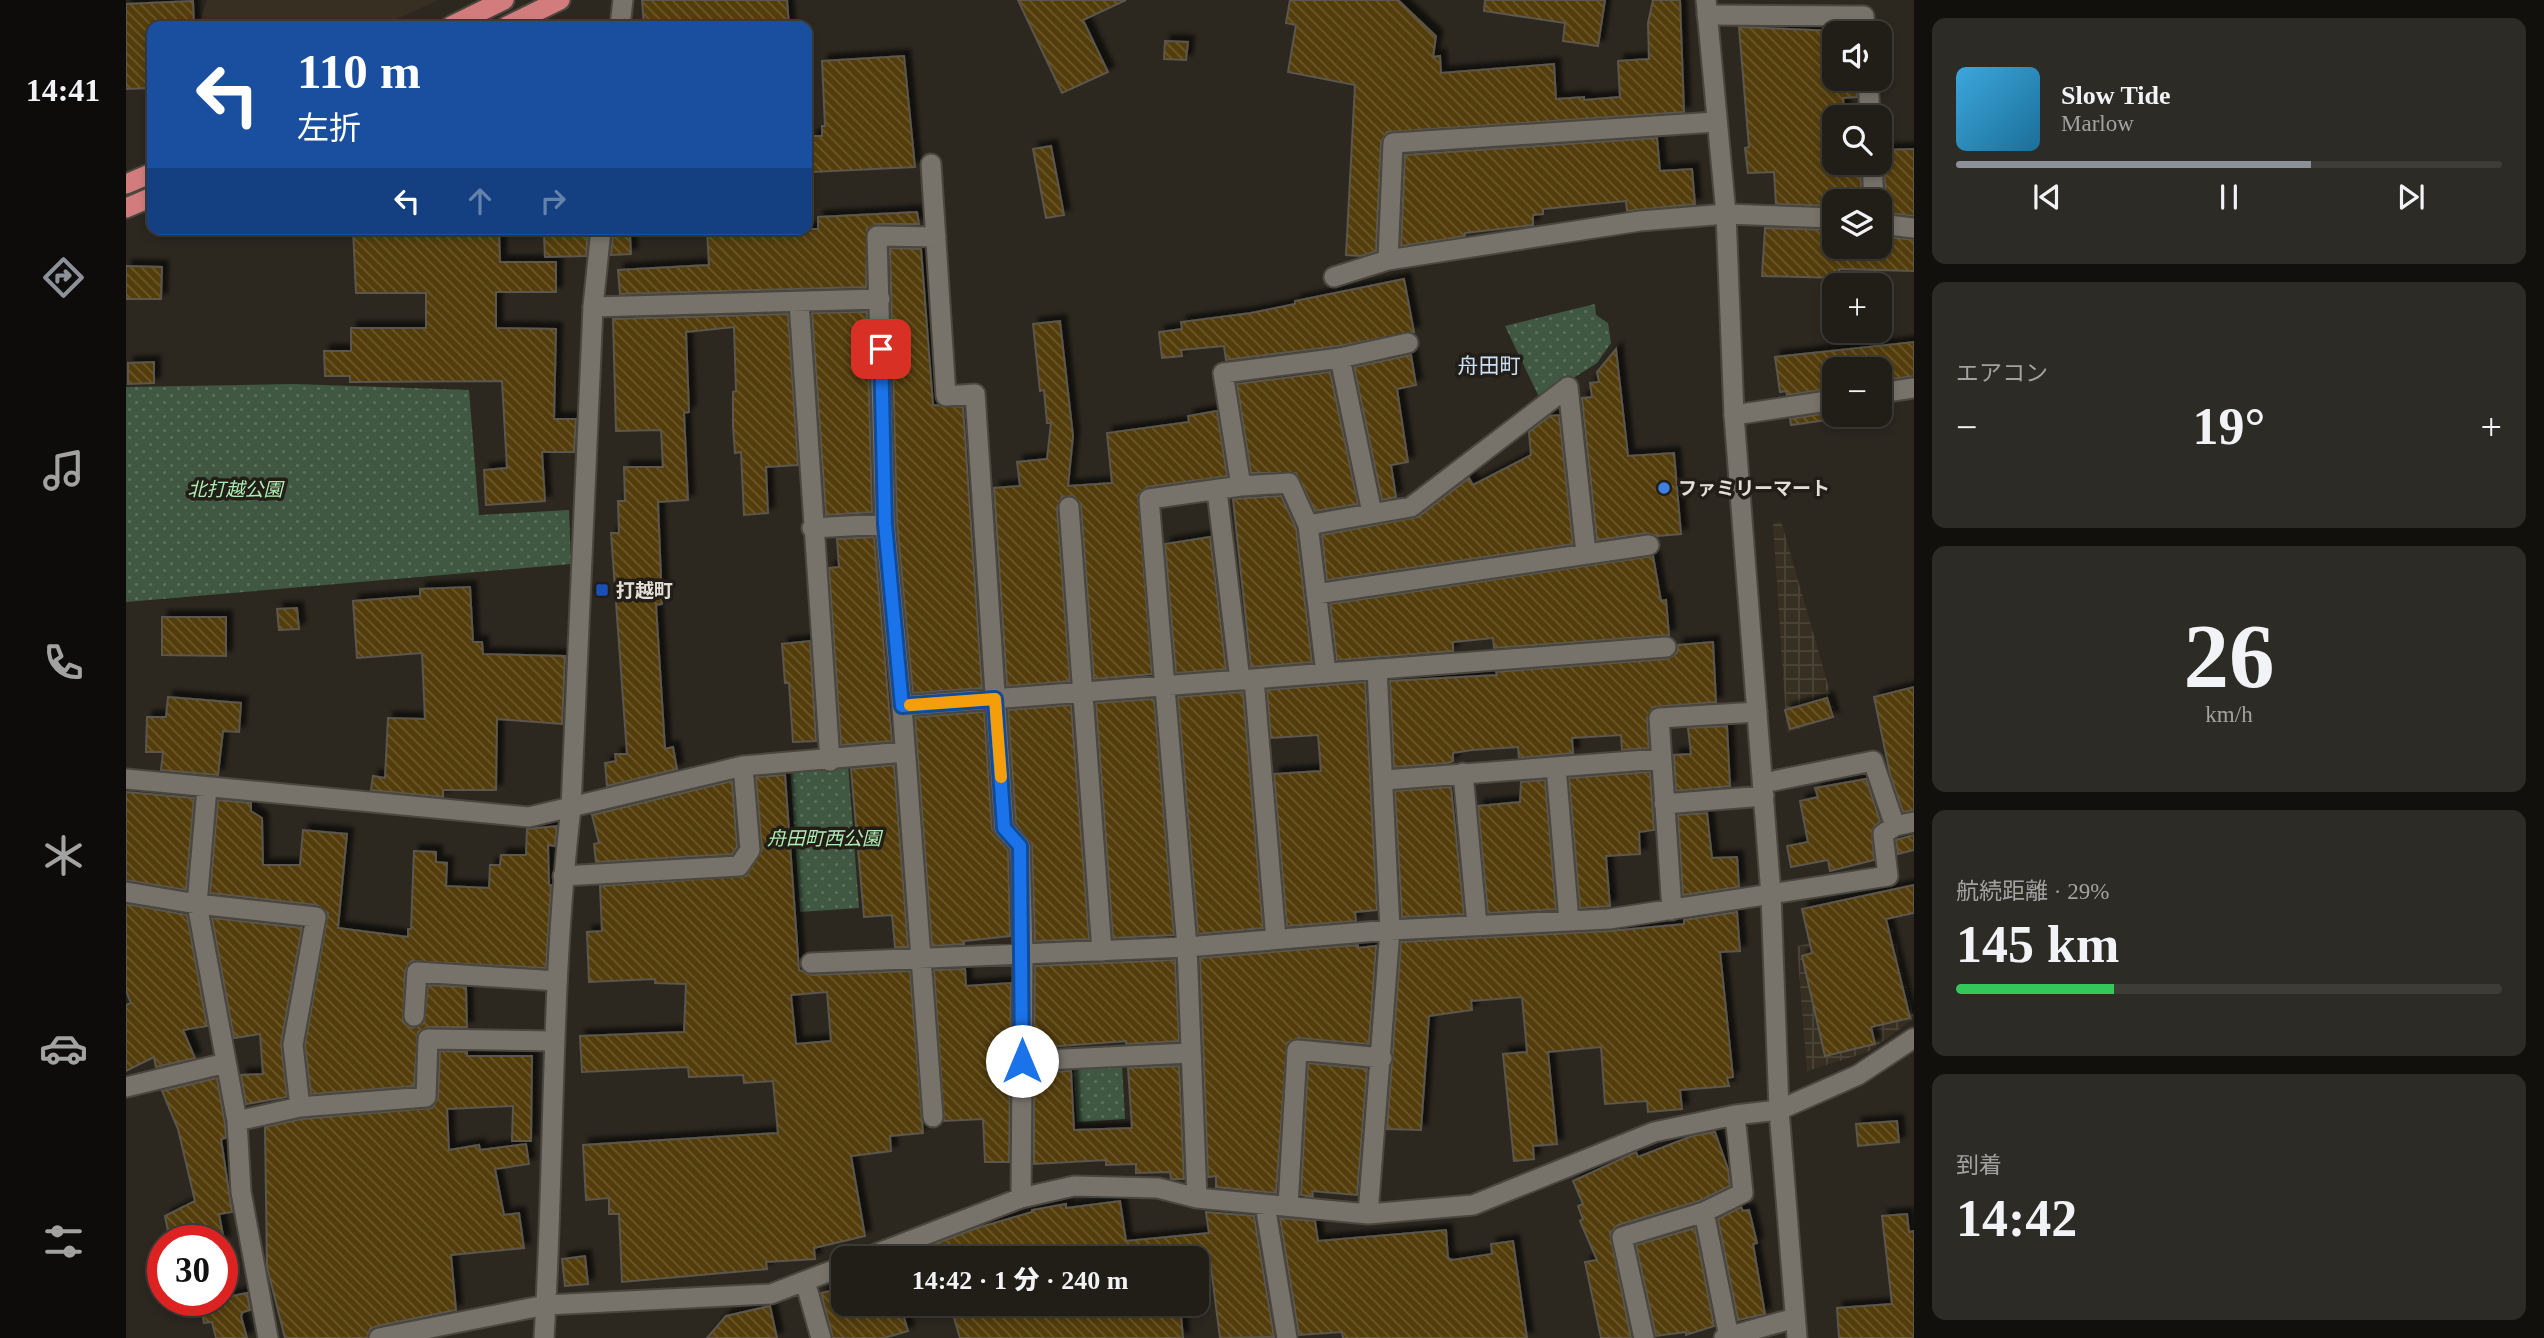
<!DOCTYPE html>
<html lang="ja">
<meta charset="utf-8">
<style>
:root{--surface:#211e18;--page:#2d2b25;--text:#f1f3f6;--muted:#a2a2a2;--line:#3e3c37;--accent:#8c9099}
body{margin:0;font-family:"Times New Roman","Noto Sans JP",serif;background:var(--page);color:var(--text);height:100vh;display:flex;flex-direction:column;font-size:26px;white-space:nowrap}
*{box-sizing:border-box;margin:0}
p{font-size:23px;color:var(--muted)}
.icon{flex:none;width:38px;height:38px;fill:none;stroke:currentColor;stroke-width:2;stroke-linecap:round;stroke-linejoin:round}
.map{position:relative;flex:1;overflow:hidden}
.drawer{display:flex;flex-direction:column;gap:18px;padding:18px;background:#12100d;width:630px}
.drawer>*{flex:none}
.banner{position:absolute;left:21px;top:21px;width:665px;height:214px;border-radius:14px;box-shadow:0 4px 10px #0003,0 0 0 2px var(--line);background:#1a4fa0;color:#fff;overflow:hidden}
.buttons{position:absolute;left:1696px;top:21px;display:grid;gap:14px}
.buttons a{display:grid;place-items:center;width:70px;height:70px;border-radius:14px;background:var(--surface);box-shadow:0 4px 10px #0003,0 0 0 2px var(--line);font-size:35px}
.speed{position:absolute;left:21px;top:1225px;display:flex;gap:14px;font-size:35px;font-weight:700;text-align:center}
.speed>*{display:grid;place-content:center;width:91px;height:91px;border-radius:50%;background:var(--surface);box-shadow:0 4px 10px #0003,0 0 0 2px var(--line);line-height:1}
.speed .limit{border:10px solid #d22;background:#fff;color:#111}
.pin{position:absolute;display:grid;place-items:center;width:60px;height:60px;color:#fff;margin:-30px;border-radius:14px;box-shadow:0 4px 10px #0006}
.me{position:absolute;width:77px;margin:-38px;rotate:0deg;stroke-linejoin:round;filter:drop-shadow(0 0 5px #0008)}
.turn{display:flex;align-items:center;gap:24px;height:147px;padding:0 35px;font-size:32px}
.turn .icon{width:91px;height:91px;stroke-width:2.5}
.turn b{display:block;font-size:49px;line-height:60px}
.lanes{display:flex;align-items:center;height:66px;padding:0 35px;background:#0003;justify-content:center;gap:35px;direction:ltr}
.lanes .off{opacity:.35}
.big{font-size:52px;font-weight:800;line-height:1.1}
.drawer .card{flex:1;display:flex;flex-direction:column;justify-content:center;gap:10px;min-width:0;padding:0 24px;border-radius:14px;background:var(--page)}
.drawer .dial{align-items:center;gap:0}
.dial b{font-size:91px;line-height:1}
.song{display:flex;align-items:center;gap:21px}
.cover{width:84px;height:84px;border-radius:10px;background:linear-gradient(135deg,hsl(200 70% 55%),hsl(200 70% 35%))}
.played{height:7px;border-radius:4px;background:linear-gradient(90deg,var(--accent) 65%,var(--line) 65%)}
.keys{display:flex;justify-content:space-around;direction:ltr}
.heat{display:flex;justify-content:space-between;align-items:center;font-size:38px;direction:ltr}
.charge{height:10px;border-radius:5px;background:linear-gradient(90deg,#34c759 29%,var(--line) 0)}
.trip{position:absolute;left:705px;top:1246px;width:378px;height:70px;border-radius:14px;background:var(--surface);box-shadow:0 4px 10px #0003,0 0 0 2px var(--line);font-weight:800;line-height:70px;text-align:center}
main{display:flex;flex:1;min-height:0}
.menu{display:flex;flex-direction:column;width:126px;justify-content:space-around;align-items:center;background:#0d0c0a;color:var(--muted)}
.menu .icon{width:49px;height:49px}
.menu .on{color:var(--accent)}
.menu b{font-size:32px;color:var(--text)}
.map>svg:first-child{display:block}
</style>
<main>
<nav class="menu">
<b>14:41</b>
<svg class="icon on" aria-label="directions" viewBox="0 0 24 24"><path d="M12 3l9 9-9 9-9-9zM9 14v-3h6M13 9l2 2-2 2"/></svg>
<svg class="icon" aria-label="music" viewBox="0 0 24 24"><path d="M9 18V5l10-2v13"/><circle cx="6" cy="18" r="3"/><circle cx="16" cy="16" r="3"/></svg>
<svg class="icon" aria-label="phone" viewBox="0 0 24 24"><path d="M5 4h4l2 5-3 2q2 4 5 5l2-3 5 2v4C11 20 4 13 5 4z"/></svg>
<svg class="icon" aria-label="climate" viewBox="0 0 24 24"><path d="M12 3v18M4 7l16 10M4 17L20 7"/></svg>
<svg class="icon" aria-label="car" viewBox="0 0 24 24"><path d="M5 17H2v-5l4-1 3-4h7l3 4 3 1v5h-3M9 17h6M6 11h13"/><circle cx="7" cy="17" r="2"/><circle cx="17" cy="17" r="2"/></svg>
<svg class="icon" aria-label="filters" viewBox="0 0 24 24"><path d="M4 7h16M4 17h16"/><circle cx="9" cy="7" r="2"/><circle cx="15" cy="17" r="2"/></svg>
</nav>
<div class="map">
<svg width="1788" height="1338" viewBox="0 0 1788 1338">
<defs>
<pattern id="industrial-grid" width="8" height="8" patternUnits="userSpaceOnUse" patternTransform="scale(1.75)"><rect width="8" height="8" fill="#373022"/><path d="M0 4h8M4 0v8" fill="none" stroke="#4a4437"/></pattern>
<pattern id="park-dots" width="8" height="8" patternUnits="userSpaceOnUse" patternTransform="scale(1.75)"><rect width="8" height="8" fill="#405842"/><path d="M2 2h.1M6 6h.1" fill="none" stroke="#5b705d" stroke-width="1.8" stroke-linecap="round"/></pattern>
<pattern id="building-back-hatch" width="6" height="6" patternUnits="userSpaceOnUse" patternTransform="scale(1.75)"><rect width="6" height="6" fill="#533d0a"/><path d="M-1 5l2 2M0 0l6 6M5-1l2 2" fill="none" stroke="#6b592d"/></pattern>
<filter id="shadow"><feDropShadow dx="6" dy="-6" stdDeviation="2" flood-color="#0009"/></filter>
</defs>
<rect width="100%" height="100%" fill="#2c2820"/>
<path fill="#373022" d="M81 0H312L256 26H72Z"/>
<path fill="url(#industrial-grid)" d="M1655 521 1711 716 1661 733 1647 524Z
M1767 928 1788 1018 1742 1052 1681 1071 1671 946Z"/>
<path fill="url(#park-dots)" d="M1469 304 1470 315 1482 323 1485 343 1471 363 1414 399 1379 326Z
M168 384 343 390 353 515 443 510 445 564 0 602V387Z
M722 764 733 908 674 912 664 768Z
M996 1065 999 1119 951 1122 947 1068Z"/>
<path fill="url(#building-back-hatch)" stroke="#5b564d" stroke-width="2" fill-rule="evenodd" filter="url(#shadow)" d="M516 0H661L663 26H518Z
M892 0H1000L957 20 982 72 936 93Z
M1164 0H1272L1310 36 1307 57 1314 56 1315 73 1428 64 1430 99 1458 97V100L1494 97 1492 61 1523 59 1522 23 1527 0H1554L1558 112 1261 132 1255 142 1250 251 1235 256 1220 255 1229 85 1162 72 1170 25 1160 23Z
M1359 0H1479L1472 46 1437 41 1439 23 1358 11Z
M67 1 68 26H26V88L0 89V4Z
M1613 27 1708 31V79H1730L1731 97 1717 98 1719 117H1708V163H1734L1736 201H1708V206L1650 204 1648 172 1622 173 1619 148 1623 147Z
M1039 41 1062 42 1060 60 1038 59Z
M778 56 789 167 686 172 685 136H696V126H699L696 61Z
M1531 138 1534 171 1566 169 1569 204 1501 211 1500 201 1417 209V214L1407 215V225L1339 233V236L1275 246 1279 155Z
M925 146 938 215 920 218 907 149Z
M1788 149V216L1754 212 1760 200 1758 162 1754 150Z
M791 212 793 224H751L741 229 740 287 494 294 492 270 583 265 581 229H692V217Z
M1639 228 1708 230V247H1754V236L1788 240V271L1713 269V278L1636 276Z
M227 229H373L374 262H430V292H370V328L430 329 428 419H450L448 452H416L419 501 360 505 358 470 381 468 376 381 224 382V376H199L198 351H225V328H300V293H230Z
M462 234 460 256 419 257 418 235Z
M504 235 505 254 485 255 487 236Z
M764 248 795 249 807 405 837 407 856 688 787 693 771 523Z
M0 266 36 267 35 299H0Z
M1278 279 1288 332 1212 346 1100 360 1098 346 1055 350 1056 356 1036 358 1033 332 1056 329 1055 322 1125 313 1169 304V301Z
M741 312 746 512 700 515 686 313Z
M662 314 672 465 640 467 642 513 618 515 615 452 609 453 607 427V392L610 391 608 327 560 332 563 412 558 413 562 500 532 502 536 604 530 605 539 749 547 747 551 769 481 786 479 763 490 761 489 754H501L485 533H493L492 501H499L498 467H537L535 430 490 431 487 319Z
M934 321 947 436 942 486 986 483 981 433 1063 422 1062 416 1091 411 1101 476 1021 487 1012 495 1026 674 968 679 955 506 948 496 936 497 931 508 944 681 881 686 868 488 894 486 891 462 921 459 925 423H921L918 390 914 391 907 324Z
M1788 342V376L1754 381V369H1708V388L1661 395 1660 391 1654 392 1649 357Z
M1490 349 1502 456 1548 453 1555 534 1531 536 1521 533 1471 540 1456 398 1466 397 1464 383 1473 382 1471 372Z
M1285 355 1290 385 1271 389 1282 462 1265 465 1270 497 1256 500 1228 367Z
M28 362V383L2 384V363Z
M1204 372 1232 504 1189 511 1170 473H1125L1111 384Z
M1708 412V419L1665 425 1664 419Z
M1433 415 1447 544 1201 580 1196 535 1292 517 1343 478 1347 485 1405 455 1403 432 1424 416Z
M1155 496 1170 528 1186 662 1125 667 1107 499Z
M748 537 766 741 715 745 703 568 713 567 711 539Z
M1084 537 1100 669 1050 673 1039 544Z
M1527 556 1535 601 1540 600 1543 635 1368 648 1367 638 1327 642V651L1211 660 1204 604Z
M344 587 347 642H356L357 654 439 656 436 724 371 719 370 790H317V797L245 790 247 776 259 778 262 718 299 719 296 653 231 658 227 601 294 596V589Z
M171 608 173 629 153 630 151 609Z
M36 617H100V656L36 655Z
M684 641 690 741 667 742 663 683H659L656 644Z
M1587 642 1590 702 1527 707 1521 718 1523 748 1496 750 1495 735 1446 738 1447 753 1393 758 1392 747 1346 750 1327 753V761L1322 763 1268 767 1264 681 1371 675 1370 672 1541 659 1551 653 1552 645Z
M1239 682 1251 910 1229 912 1230 921 1161 926 1148 774 1195 771 1192 735 1145 738 1141 690Z
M1788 687V810L1777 812 1764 774 1748 697Z
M1117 692 1137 928 1072 934 1052 697Z
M42 697 115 703 113 732 97 731 92 775 35 770 37 752H20L21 717H40Z
M1701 698 1707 717 1664 729 1659 710Z
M1028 699 1048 935 987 938 970 703Z
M945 705 963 939 909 941 906 846 890 823 882 710Z
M858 712 866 829 882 851 884 936 838 941V944L806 946 789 717Z
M1601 726 1604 786 1550 791 1548 755 1565 754 1562 728Z
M768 765 782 947H769L766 915 738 917 725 769Z
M1524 772 1528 830 1513 832 1514 854 1480 856 1484 906 1454 908 1443 778Z
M659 775 673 970 686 975 784 971 797 1133 764 1136 765 1151 725 1156 739 1236 688 1248 689 1259 640 1262 641 1269 496 1282 493 1214H483V1198L460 1200 457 1145 652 1133 647 1081 618 1083 617 1075 563 1077 562 1067 456 1072 454 1036 558 1032 560 984 529 983V979L463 982 461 932 476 931 474 886 620 876 636 850 630 777ZM701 992 705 1041 670 1044 665 995Z
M1740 779 1754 821 1746 830 1748 860 1704 871 1702 860 1665 867 1661 846 1682 842 1674 801 1692 797 1689 788Z
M1419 780 1430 909 1362 913 1352 806 1394 802 1395 782Z
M606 781 611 847 606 854 470 862 468 844 473 843 466 815Z
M1325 787 1338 914 1276 917 1269 791Z
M0 792 68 798 60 890 0 880Z
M92 800 125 803V811L136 818 137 865H174L177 830 221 834 212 928 282 937V929H285L288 851 310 852V862L321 863 320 886 363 888 364 865H374L375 855H400L401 829 431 826 429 846 422 845 423 885H425L420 968 285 961 279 971 277 1022 286 1028 298 1023 302 985 340 987 341 1027H302L292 1032 288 1086 185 1094 179 1045 202 913 191 905 84 893Z
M1581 813 1586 858 1611 857 1613 887 1557 895 1552 815Z
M1788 835V850L1772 854 1770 840Z
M1788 885V913L1760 919 1784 1018 1745 1027 1749 1044 1699 1056 1676 956 1686 953 1676 909Z
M0 904 61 915 81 1026 57 1030 69 1058 30 1067 28 1057 0 1071V1005L5 1003 0 991Z
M1611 912 1614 951 1594 952 1607 1077 1601 1078 1603 1086 1554 1090 1556 1109 1522 1112 1521 1101 1479 1104 1475 1047 1422 1052 1431 1144 1407 1146 1408 1159 1388 1161 1377 1054 1401 1052 1396 997 1345 1001 1346 1010 1303 1016 1295 1130 1261 1129 1275 942 1484 931 1558 924V920Z
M86 918 176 928 155 1043 161 1097 120 1104 115 1075 137 1074 134 1034 108 1038Z
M1232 945V948L1250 946 1243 1044 1172 1038 1161 1043 1150 1193 1090 1187V1176L1082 1177 1074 958Z
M1049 960 1053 1041 1000 1044V1041L908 1048 909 966Z
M839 969 840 986 885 983 883 1162H859L857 1119 818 1121 808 970Z
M314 1051 341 1052V1056H406L405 1141H386L387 1106 321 1109 323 1150 353 1145 354 1150 400 1144 403 1164 369 1169 378 1215 393 1213 398 1248 325 1255 330 1310 251 1326 244 1329 241 1338H159L141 1267 139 1127 176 1119 306 1108 312 1098Z
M1182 1063 1241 1069 1231 1195 1186 1191 1187 1197 1175 1195Z
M1053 1066 1058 1179H1045L1044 1172 1010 1173V1164L980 1165V1160L908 1164V1073L945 1071 948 1130 1006 1128 1002 1068Z
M91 1078 99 1125 100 1138 95 1139 106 1212 93 1214 98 1241H44L39 1216 69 1201 52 1129 36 1091Z
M1771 1121 1773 1142 1732 1146 1730 1124Z
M1589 1132 1602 1169 1604 1186 1573 1201 1492 1225 1484 1233 1505 1338H1475L1459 1262 1471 1260 1454 1221 1457 1219 1452 1206 1457 1204 1447 1181 1510 1152 1512 1157 1566 1136Z
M994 1201 1000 1241 1083 1233 1080 1212 1128 1216 1148 1337 1094 1338 1083 1252 1049 1255V1258H958V1253L921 1258H808L803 1246 851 1228 906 1212V1210L940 1204V1208Z
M1615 1207 1617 1211 1623 1210 1631 1243 1627 1244 1639 1314 1612 1320 1592 1219Z
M1781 1214 1783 1232 1788 1231V1338H1713L1711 1308 1766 1304 1756 1216Z
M1154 1218 1189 1221 1192 1241 1320 1230 1322 1258 1326 1260 1366 1254 1365 1244 1387 1241 1401 1338H1217L1216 1332 1173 1335Z
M1569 1228 1588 1326 1560 1335V1332L1530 1336 1510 1245Z
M459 1256 462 1284 439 1286 436 1259Z
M718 1288V1304H774L782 1331 758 1338H707L695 1293Z
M121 1293 124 1310 117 1312 115 1316 121 1338H90L86 1322 78 1323 74 1302Z
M833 1304H1054L1057 1338H834L828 1318 836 1316Z
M644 1306 651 1338H581L600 1316Z"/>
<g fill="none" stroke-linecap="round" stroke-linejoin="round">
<g stroke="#4a473f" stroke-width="23">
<path id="minor" d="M1581 15 1738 16 1739 33
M1742 79 1744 117
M1746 163 1748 201
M805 164 820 396 849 394 878 828 894 846 897 954 895 1198
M1754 224 1788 228
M1262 260 1267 143 1590 122
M1208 277 1262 260 1514 221 1600 214 1708 218
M673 302 704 761
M467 307 754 299
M1214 358 1246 513
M1442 387 1460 553
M1754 393 1788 388
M1608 415 1708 400
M1115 486 1097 373 1214 358 1282 343
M1091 491 1114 680
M943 507 976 951
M1182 525 1285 507 1442 387
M686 528 759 524
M1190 594 1523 545
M1128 679 1150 939
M776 706 1540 647
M1430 767 1443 921
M1337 773 1351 925
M0 779 403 817 617 766 779 752
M1259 780 1534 759
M1637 783 1747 761 1769 826 1788 822
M81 788 71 904 111 1121 115 1192 142 1338
M1538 804 1638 796
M437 876 613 866 624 850 617 766
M0 892 71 904 190 917 167 1045 174 1107
M1546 910 1533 718 1631 712
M685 963 1061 947 1264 930 1483 919 1762 876 1757 834 1769 826
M288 1016 291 972 431 981
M896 1061 1065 1053
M0 1087 100 1063
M807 1117 776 706 759 524 751 236 810 237
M111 1121 174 1107 300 1097 302 1039 428 1041
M1071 1198 1061 947 1023 499 1115 486 1163 483 1182 525 1200 673
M1139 1205 1161 1338
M1162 1206 1171 1050 1256 1058
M1578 1212 1603 1337
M1242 1214 1264 930 1251 669
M739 1258 895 1198 948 1186 1032 1188 1071 1198 1242 1214 1347 1205 1528 1132 1609 1115 1653 1110 1732 1075 1788 1038
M679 1281 695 1338
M253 1338 420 1305 645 1294 718 1266
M1518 1338 1496 1237 1578 1212 1617 1193 1609 1115
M1598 1338 1669 1318"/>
</g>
<g stroke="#4a473f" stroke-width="23">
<path id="tertiary" d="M1580 0 1600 214 1608 415 1645 895 1653 1110 1671 1338
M494 26 497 0
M418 1338C429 1162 424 984 445 808L467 307 475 229"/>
</g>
<g stroke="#4a473f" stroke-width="23">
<path id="trunk" d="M325 26 378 0
M381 26 434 0
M0 184 26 173
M0 208 26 197"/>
</g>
<use href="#minor" stroke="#78736a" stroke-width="19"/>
<use href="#tertiary" stroke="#78736a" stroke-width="19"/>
<use href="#trunk" stroke="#d37c7e" stroke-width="19"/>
</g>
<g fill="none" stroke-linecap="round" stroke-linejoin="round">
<g stroke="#114b97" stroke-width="18">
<path id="route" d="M755 349 759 524 776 706 869 699 878 828 894 846 896 1061"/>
</g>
<use href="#route" stroke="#1a73e8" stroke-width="12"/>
<path stroke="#f59e0b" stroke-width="12" d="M784 705 869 699 875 777"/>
</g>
<circle fill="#3f7fe0" stroke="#221e17" stroke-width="2.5" cx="1538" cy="488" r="7"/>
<rect fill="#1a4fb4" stroke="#221e17" stroke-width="2.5" x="469" y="583" width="14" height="14" rx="3.5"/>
<g text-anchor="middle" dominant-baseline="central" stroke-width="7" stroke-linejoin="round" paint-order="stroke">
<g font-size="19" font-weight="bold" fill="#e2dfd9" stroke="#221e17" text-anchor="start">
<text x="1552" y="488">ファミリーマート</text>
<text x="490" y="590">打越町</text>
</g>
<g font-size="19" font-style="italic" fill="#aeecb1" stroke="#221e17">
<text x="109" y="489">北打越公園</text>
<text x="698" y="838">舟田町西公園</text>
</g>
<g font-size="21" fill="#c9e0f7" stroke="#221e17">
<text x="1363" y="366">舟田町</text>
</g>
</g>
</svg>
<div class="buttons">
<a><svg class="icon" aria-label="sound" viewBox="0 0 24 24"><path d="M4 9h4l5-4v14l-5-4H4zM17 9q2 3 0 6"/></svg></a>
<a><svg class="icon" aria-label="search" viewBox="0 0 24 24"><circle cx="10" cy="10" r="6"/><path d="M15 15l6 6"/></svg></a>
<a><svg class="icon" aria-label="layers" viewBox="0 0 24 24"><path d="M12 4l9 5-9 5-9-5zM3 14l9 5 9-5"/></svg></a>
<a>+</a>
<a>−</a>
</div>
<div class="speed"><div class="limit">30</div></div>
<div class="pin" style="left:755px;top:349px;background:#d93025"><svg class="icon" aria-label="arrive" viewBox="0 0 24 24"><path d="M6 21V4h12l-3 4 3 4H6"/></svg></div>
<svg class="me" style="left:896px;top:1061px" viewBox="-20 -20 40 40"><circle r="19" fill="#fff"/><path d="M0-13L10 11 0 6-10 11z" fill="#1a73e8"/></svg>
<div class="trip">14:42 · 1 分 · 240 m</div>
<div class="banner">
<div class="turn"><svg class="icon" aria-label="left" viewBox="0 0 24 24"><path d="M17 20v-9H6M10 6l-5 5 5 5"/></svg><div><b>110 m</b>左折</div></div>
<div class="lanes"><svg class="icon" aria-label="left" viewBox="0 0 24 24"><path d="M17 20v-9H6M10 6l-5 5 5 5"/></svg><svg class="icon off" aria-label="ahead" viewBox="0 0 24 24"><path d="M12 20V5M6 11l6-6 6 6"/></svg><svg class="icon off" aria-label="right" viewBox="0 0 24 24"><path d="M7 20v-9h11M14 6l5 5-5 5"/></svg></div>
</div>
</div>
<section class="drawer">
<div class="card">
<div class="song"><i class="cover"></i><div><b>Slow Tide</b><p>Marlow</p></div></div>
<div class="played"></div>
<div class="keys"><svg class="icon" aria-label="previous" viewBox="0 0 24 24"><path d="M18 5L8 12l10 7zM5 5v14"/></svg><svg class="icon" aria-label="pause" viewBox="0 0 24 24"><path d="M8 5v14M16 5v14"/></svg><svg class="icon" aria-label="next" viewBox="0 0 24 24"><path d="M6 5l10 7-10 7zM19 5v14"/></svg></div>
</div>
<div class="card"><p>エアコン</p>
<div class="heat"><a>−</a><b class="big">19°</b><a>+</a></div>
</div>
<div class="card dial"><b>26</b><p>km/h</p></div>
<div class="card"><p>航続距離 · 29%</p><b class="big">145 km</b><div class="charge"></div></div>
<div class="card"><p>到着</p><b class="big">14:42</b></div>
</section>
</main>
